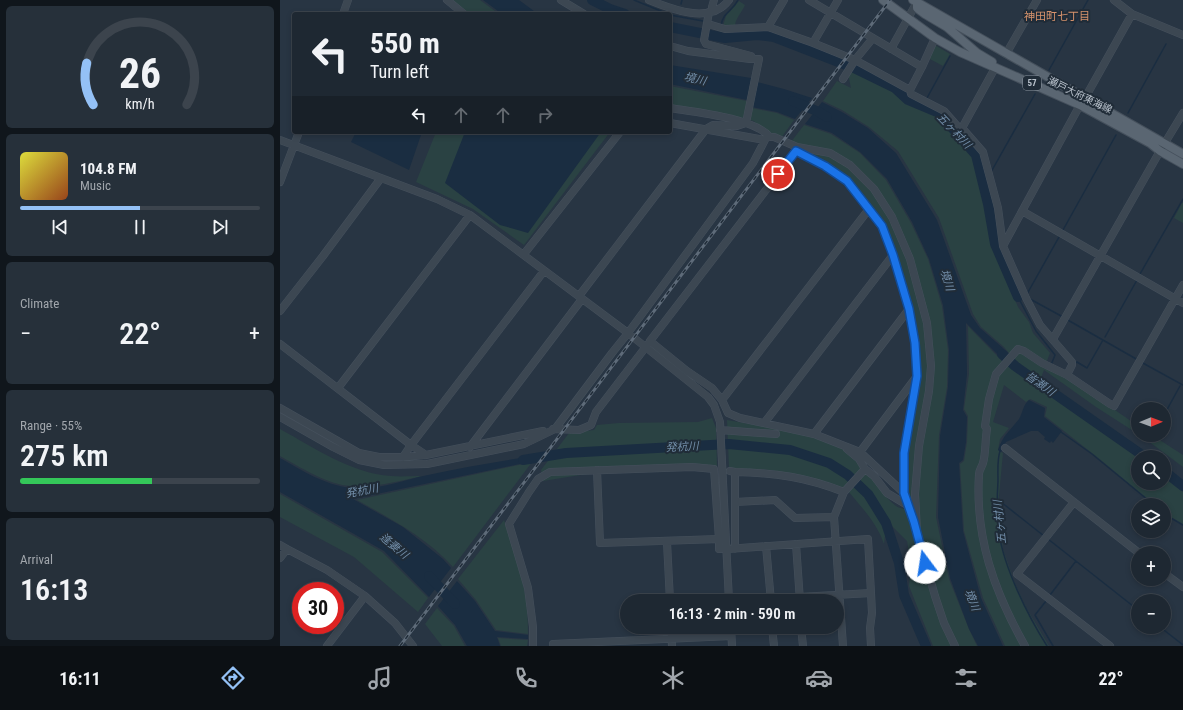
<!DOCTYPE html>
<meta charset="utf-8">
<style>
:root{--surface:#1e2832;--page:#26303a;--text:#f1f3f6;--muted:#a1a6ac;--line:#3c444d;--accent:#94c1f6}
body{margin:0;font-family:"Roboto Condensed","Noto Sans JP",sans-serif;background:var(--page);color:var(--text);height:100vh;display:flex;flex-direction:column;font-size:15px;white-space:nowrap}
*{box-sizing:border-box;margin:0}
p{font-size:13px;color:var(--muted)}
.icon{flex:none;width:22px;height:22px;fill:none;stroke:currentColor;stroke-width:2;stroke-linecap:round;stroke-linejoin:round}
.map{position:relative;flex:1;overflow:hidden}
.drawer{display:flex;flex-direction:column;gap:6px;padding:6px;background:#10161c;width:280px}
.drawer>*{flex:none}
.banner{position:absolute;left:12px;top:12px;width:380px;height:122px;border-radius:4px;box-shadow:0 2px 6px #0003,0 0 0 1px var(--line);background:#1e2832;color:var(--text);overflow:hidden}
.needle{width:26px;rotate:89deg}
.fabs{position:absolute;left:851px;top:402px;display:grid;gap:8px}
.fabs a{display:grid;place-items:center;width:40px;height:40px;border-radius:50%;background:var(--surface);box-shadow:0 2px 6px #0003,0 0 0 1px var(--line);font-size:20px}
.speed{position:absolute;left:12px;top:582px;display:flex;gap:8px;font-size:20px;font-weight:700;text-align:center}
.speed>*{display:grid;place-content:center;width:52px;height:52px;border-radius:50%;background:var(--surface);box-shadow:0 2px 6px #0003,0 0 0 1px var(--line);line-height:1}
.speed .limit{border:6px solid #d22;background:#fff;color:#111}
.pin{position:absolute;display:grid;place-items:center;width:34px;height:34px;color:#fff;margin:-17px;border:2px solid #fff;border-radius:50%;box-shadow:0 1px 4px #0007}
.me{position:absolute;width:44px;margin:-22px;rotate:346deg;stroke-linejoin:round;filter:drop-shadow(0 0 3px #0008)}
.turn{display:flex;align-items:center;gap:14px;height:84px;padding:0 12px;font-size:18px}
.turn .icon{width:52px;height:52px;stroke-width:2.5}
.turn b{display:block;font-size:28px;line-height:34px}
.lanes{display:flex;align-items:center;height:38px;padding:0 12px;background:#0003;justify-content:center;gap:20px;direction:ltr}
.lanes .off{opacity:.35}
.big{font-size:30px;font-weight:600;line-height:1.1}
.drawer .tile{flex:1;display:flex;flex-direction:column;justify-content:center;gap:6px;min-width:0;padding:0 14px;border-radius:6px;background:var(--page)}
.drawer .dial{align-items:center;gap:0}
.dial svg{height:104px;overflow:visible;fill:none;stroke:var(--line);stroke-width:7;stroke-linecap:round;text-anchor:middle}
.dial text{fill:var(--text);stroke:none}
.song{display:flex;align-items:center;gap:12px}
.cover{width:48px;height:48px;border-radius:6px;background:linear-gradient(135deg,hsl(60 70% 55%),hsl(20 70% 35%))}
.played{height:4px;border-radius:2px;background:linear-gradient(90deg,var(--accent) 50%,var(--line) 50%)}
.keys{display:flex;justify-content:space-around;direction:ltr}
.heat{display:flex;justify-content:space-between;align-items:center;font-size:22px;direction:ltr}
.charge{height:6px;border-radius:3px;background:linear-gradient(90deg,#34c759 55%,var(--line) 0)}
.trip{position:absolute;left:340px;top:594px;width:224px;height:40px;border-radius:20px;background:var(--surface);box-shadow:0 2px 6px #0003,0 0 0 1px var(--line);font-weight:600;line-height:40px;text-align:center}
.tab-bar{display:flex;height:64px;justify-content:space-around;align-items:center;background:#0c1014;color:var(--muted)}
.tab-bar .icon{width:28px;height:28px}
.tab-bar .current{color:var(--accent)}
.tab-bar b{font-size:18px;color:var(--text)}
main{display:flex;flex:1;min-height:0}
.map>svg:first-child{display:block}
</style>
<main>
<section class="drawer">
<div class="tile dial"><svg viewBox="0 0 100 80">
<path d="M14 69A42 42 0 1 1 86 69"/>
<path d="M14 69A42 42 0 0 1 9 37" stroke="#94c1f6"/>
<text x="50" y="56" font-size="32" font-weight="700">26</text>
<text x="50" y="72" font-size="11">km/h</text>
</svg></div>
<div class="tile">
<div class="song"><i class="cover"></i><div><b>104.8 FM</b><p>Music</p></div></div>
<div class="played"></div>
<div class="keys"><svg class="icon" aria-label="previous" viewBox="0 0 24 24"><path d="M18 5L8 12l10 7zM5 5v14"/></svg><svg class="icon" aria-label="pause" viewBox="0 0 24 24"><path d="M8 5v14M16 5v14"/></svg><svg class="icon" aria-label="next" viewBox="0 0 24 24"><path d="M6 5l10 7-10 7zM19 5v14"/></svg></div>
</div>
<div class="tile"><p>Climate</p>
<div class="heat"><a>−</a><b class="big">22°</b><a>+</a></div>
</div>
<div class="tile"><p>Range · 55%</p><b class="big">275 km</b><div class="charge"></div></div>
<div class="tile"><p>Arrival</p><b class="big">16:13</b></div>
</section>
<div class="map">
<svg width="903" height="646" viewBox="0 0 903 646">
<rect width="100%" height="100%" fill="#283543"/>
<path fill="#2a4243" d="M172 0H200L219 14H189Z
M459 1 465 5C462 12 455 19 455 26H443L446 16Z
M655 45 670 54 663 66 648 58Z
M570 71 614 90 627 102 658 115 694 156 706 205 712 245 738 307 749 322 753 333 770 353 765 366 786 376 858 426V434L816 407 764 370 760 380 733 358 724 347 701 327 693 314 659 218 618 151 589 127 562 110 543 101 557 81 571 88 568 74Z
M390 86 467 101 464 119 390 105Z
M472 108 497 113 514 120 501 138 478 126 474 121 469 120Z
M524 125 551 134 580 153 606 180 631 223 648 259 662 306 668 350 667 387 659 435 656 517 669 579 689 629 697 646H653L629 586 631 564 627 541 613 527 593 495 579 479 586 472C598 482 603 497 616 506 620 509 627 509 632 509L627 495V452L638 340 603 226 589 204 569 181 511 142Z
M156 132H330L244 245 193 209 136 182Z
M902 203H903V223L894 218Z
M688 326 723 362 858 457V483H884V477L903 492V524L884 513V505H875L822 461 765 416 767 407 750 399 746 402 724 385 713 422 729 428 720 439 718 450 723 453 718 506 723 549 734 581 747 609 769 646H725L703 598 684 531 680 464 684 461 687 442 688 416 684 409 689 374Z
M432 418 436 428 437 467 313 473 263 481 261 470 289 433 314 430 317 425 339 423 418 422Z
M447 420 470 424H484L533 436 561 447 575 459 581 469 563 489 523 476 490 470 449 468Z
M0 429C35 448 70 473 111 476 121 477 132 476 142 476 119 481 95 488 71 486 48 485 20 467 0 456Z
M860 435H872L903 455V467Z
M252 462 173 567C147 538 111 519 77 500Z
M574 485 592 506 606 528 604 544C597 523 582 508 568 491Z
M0 494 102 552 148 598 138 612 74 557 0 517Z
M224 520C232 543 240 565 244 588 247 604 248 619 248 634L216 630 196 600 178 579Z
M157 608 174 626 185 646H162L145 624Z
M218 638 248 640 247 646H221Z"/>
<path fill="#1a2d41" d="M203 0H239L258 14H222Z
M390 65 471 78 467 100 390 84Z
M477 82 504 89 532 98 515 119 497 112 472 107Z
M542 102 562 112 588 128 616 153 657 220 691 315 700 328 723 348 729 355 724 361 686 323 687 374 683 410 687 417 686 442 683 460 679 463 683 531 701 598 723 646H698L689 629 670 578 658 517 660 436 668 387 669 350 663 305 649 259 632 222 607 179 580 152 552 133 525 124Z
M76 132H142L129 170 71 142Z
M185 132H321L248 233 220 225 165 183Z
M749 400 765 408 764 417 782 431 773 443 771 441 770 443 764 439 765 437 758 431H751L726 442 721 452 718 450C723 435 730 431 739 419 743 412 743 405 749 400Z
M259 455 254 461 73 499 123 527 163 559 171 568 149 597 104 551 0 492V458C21 470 45 485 70 488 96 491 123 480 148 475 185 467 222 461 259 455Z
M177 581 195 601 215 631 248 635V639L217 637 220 646H187L175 625 158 606Z"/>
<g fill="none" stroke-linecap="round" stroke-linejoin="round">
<path stroke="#1a2d41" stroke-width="1.5" d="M354 0 388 14
M401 4 402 0
M390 15 423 21
M441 25C444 11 452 12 458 0
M769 70 808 0
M647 98 670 56
M848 113 886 44
M711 172 755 94
M701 174H705
M783 230 836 135
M860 274 903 199
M747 294 779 237
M742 297H738L756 331 775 355 771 365
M750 299 783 317
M786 319 858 360
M825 337 857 280
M861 362 903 385
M795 363 797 362 807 368 823 340
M884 415 900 386
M781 432 812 454 874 505
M720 451C717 460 718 472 718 481 717 498 716 516 719 533 724 568 748 616 767 646
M721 502 764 536
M884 514 903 525
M768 539 858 610
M770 595 796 561
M766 601 755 615 773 646
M880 627 903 645"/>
<path stroke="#1a2d41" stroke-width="10" d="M312 0 330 9 345 14
M390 27 445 38 477 35 494 37 574 68 615 88 628 100 659 113 696 155 708 204 715 244 738 297
M513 101 539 112 547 117
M722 354 735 366 865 457
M243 460 286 453 449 444 510 450 549 463 568 475 588 494 606 523 619 563 624 595 646 646
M884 471 903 486
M149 576 175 604"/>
<g stroke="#45505c" stroke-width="8">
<path id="minor" d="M167 0 184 14
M281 0 304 14
M369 0C391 9 431 25 449 0
M434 0 432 7 435 11
M504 0 488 27 533 43 575 60 630 90 631 94 664 111 679 128H682L715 68
M529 0 593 38
M834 0 852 14 903 35
M429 12 424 40 426 44 471 56
M63 14 68 0
M428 24 445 29 488 27
M533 43 558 0
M390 46 408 51 470 59H479
M611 49 637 2
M726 54 757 0
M642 67 655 38
M563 79 575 60 593 38 642 67 630 90
M805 98 852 14
M390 108C415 112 474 118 490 137H494L517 147 550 153 570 165 594 189 612 217 630 259 647 323 651 366 649 391 639 446 635 494 637 531
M466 123 479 59
M682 128 703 152 718 208 723 246
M0 140 157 199 190 215 348 333 428 397 434 405 440 422 449 601
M516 151 545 166 567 181 602 227 613 255 629 309 635 343 637 376 580 452 534 434 460 418 448 413 442 400 432 388 407 371 370 341Z
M0 182 19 132
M742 211 903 303
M244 254 340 132
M299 296 426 129 433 125 457 126 466 123
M0 311 43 256 101 178
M773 339 880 151 903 113
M0 344 131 445 123 457
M787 375 792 365V362L760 325 746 298 723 246 800 105
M58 388 190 215
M442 400 589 209
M0 408 79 453 99 457H123L146 455 263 431
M0 417 53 447 79 460 104 465 147 464 244 444 275 429 332 353 348 333 473 163 485 140 390 123
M485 422 613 255
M273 429 299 430 311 425 316 412 368 344
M440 430 496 434
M534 434 629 309
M190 447 302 299
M725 448 859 553
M567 449 579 459 585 469
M580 452 624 493V453L636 379
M146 455 131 445 264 271
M317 470 320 543 439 539V549H447L588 539 591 593
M450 471 455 472C496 473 526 477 564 492
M455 502 495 500 515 518 554 517
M794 502 737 574 830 646
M387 542 390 601
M516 544 520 601
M0 545 7 549 0 558
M486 546 491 601
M7 549 47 570 85 596 47 646
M455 549V472
M884 573 903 587
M85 596 115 623 133 646
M519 597 591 593 592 613 590 628 591 646
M391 627 392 646
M451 627 452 646
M492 627 494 646
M521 627 523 646
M273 644 451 636
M253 646V627L248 588 229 524 249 492 258 479 270 472 412 467 434 469 439 539
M563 646 554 517 564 492 585 469 594 476 607 493 627 505 634 522 655 596 664 623 675 646
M745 646C714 591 695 538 699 474 699 470 702 467 703 463 706 453 705 440 707 429L705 426 709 399 716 374 738 349 744 351 762 363 787 375 830 404 834 406 903 285"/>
</g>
<g stroke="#45505c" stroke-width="10">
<path id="major" d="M603 0 655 38 680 52 800 105 870 143 880 151 903 164
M633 0 903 154
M637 2V8L645 14 667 27 697 53 712 62"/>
</g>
<use href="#minor" stroke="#3c4752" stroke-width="7"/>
<use href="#major" stroke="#5a6672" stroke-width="8"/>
<g stroke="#5e6b79" stroke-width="3">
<path id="rail" d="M120 646 610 0"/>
</g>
<use href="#rail" stroke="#202c38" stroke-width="1.5" stroke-dasharray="4.5" stroke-linecap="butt"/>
</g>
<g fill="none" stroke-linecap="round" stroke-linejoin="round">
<g stroke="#114b97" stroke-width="10">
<path id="route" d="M498 174 516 151 545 166 567 181 602 226 613 255 629 309 635 343 637 376 624 453V493L634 522 645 563"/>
</g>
<use href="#route" stroke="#1a73e8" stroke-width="7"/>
</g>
<g text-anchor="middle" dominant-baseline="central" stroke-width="4" stroke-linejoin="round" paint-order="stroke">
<rect fill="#202c38" stroke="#8b95a0" stroke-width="1" x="743" y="76" width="18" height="14" rx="3"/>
<g font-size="9" font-weight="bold" fill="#b9c2cc">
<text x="752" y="83">57</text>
</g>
<g font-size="10" fill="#b9c2cc" stroke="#202c38">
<text transform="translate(800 95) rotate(26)">瀬戸大府東海線</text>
</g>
<g font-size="11" fill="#d5926c" stroke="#202c38">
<text x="777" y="16">神田町七丁目</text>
</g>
<g font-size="11" font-style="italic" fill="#738faa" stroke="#202c38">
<text transform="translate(415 79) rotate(13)">境川</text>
<text transform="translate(674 131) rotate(46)">五ヶ村川</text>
<text transform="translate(667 280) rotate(73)">境川</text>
<text transform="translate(760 384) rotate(35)">皆瀬川</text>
<text transform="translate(402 447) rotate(-3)">発杭川</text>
<text transform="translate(82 491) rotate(-11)">発杭川</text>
<text transform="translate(720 522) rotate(-96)">五ヶ村川</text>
<text transform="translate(114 546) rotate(39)">逢妻川</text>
<text transform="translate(692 600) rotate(69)">境川</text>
</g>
</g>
</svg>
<div class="fabs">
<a><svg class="needle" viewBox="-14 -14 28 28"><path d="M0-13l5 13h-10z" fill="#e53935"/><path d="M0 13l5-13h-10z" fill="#a1a6ac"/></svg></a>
<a><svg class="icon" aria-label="search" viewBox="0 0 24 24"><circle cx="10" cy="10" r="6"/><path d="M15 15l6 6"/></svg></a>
<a><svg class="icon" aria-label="layers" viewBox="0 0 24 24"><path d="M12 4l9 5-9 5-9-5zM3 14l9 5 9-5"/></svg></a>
<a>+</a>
<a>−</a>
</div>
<div class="speed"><div class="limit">30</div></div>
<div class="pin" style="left:498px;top:174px;background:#d93025"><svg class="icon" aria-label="arrive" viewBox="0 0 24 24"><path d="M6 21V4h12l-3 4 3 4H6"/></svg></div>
<svg class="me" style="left:645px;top:563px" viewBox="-20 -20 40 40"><circle r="19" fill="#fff"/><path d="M0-13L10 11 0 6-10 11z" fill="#1a73e8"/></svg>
<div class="trip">16:13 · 2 min · 590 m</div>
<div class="banner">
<div class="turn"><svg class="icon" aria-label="left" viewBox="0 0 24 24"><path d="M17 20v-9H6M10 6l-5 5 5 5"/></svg><div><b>550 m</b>Turn left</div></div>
<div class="lanes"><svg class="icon" aria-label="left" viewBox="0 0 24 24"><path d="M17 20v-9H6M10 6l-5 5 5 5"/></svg><svg class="icon off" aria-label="ahead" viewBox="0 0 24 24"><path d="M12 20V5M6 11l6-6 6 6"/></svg><svg class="icon off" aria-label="ahead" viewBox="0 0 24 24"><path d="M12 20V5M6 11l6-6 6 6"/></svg><svg class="icon off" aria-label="right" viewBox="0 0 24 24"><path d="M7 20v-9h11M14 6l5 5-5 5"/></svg></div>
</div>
</div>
</main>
<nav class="tab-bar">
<b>16:11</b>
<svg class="icon current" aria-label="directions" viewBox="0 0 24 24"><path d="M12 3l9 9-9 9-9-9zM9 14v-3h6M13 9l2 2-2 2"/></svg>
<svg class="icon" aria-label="music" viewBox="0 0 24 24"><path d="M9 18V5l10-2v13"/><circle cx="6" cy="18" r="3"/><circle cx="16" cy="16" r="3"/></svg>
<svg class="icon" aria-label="phone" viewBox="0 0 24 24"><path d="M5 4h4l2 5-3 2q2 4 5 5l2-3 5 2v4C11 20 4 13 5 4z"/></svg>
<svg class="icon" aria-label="climate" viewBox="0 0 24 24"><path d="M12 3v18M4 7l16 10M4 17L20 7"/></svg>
<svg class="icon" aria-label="car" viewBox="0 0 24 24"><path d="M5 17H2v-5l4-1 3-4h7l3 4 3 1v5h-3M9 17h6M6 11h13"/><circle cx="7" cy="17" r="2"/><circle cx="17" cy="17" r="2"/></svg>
<svg class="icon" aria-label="filters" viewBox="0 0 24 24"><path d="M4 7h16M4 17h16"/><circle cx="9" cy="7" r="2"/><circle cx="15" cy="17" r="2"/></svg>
<b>22°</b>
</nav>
